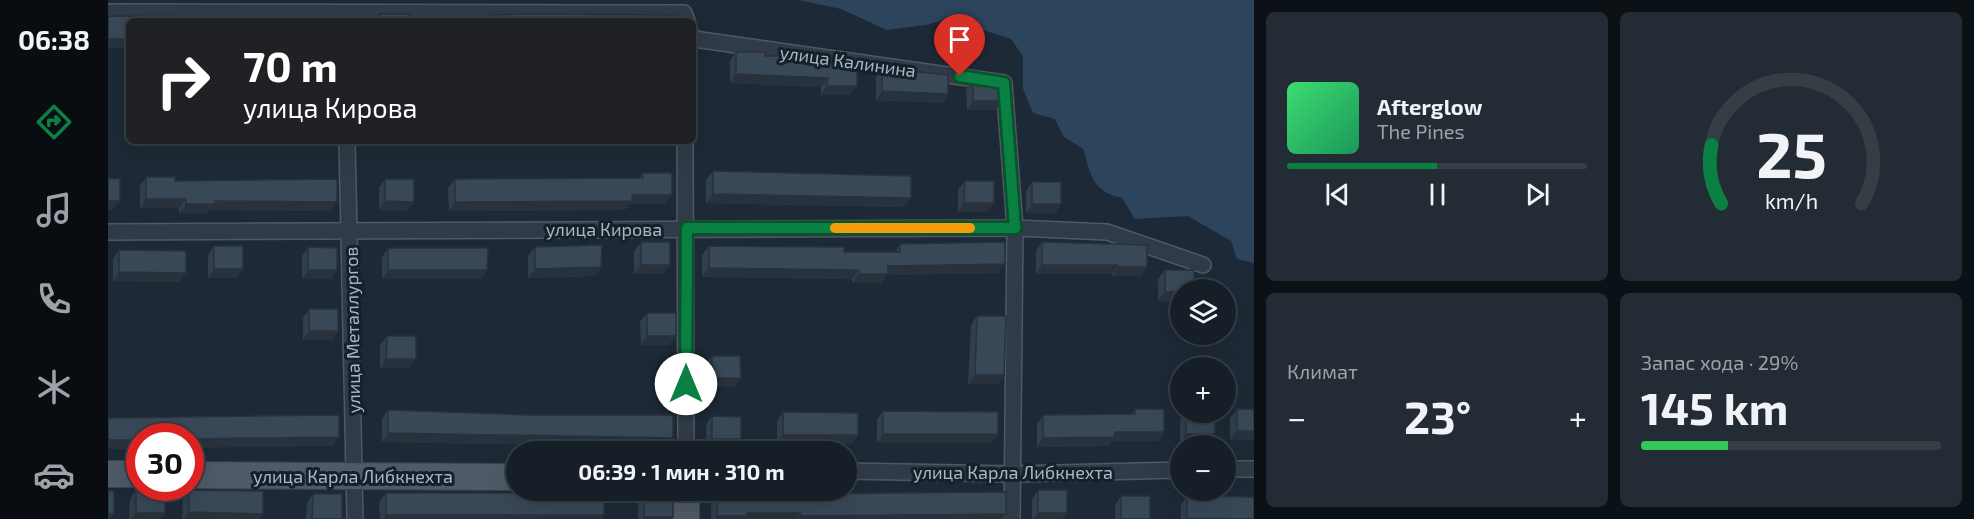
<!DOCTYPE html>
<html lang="ru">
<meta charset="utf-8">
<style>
:root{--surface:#161f28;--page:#232c34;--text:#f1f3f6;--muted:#9ea2a8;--line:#353d45;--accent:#0b8043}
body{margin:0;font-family:"Exo 2",sans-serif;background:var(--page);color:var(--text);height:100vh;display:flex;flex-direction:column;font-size:22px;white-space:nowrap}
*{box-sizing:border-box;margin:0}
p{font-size:20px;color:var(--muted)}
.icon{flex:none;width:33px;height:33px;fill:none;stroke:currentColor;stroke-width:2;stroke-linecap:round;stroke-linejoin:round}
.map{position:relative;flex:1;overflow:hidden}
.side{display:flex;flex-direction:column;gap:12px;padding:12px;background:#0c1116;width:720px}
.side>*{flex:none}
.banner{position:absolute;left:18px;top:18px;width:570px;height:126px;border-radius:9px;box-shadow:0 6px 24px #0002,0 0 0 2px var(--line);background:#202124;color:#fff;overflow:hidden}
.buttons{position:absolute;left:1062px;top:279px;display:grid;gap:12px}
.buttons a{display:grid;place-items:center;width:66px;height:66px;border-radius:50%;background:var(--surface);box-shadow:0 6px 24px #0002,0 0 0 2px var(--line);font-size:30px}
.speed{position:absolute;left:18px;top:423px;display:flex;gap:12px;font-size:30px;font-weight:700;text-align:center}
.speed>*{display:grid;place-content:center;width:78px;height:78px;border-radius:50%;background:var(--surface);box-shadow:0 6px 24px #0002,0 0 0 2px var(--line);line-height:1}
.speed .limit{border:9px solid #d22;background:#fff;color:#111}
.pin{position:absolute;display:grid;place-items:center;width:51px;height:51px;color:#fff;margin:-62px -26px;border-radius:50% 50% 50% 0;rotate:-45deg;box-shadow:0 0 6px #0007}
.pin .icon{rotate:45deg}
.me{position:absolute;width:66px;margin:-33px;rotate:0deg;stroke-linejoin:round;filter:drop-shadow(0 0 4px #0008)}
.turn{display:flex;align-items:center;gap:21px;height:126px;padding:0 18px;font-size:27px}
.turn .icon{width:78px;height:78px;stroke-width:2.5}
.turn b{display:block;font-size:42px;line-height:51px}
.big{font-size:45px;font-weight:700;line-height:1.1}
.side .tile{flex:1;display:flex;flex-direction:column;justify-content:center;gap:9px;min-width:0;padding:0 21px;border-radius:9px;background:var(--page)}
.side .dial{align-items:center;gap:0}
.dial svg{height:156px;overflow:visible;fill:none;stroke:var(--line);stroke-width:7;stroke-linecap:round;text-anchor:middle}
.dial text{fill:var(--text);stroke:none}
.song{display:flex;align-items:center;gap:18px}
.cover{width:72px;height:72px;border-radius:9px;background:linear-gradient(135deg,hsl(140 70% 55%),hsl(150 70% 35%))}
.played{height:6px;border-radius:3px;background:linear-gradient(90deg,var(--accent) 50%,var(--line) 50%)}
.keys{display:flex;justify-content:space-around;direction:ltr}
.heat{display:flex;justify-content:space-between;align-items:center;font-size:33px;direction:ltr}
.charge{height:9px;border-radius:4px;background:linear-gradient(90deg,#34c759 29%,var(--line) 0)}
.side .tiles{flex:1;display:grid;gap:12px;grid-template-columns:repeat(2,1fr)}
.trip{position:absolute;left:398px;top:441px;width:351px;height:60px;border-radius:30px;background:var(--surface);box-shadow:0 6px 24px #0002,0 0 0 2px var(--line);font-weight:700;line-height:60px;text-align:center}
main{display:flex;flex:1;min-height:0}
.dock{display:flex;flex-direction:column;width:108px;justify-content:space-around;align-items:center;background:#090c10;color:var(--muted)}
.dock .icon{width:42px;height:42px}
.dock .current{color:var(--accent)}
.dock b{font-size:27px;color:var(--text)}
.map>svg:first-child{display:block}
</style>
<main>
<nav class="dock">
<b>06:38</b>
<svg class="icon current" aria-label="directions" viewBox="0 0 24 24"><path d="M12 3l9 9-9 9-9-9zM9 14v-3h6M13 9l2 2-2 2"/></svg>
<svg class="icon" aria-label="music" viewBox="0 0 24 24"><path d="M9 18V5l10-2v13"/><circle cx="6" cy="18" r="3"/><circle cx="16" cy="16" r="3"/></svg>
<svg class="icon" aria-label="phone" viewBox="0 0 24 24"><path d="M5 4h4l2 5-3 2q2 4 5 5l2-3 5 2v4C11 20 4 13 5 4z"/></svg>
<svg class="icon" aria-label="climate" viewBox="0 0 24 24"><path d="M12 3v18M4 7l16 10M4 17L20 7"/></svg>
<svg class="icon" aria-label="car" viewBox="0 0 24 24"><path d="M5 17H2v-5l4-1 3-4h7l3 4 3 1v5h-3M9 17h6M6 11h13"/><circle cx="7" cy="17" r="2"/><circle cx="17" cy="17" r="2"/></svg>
</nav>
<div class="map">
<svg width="1146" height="519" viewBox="0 0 1146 519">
<rect width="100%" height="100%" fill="#1d2936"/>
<path fill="#2d445d" d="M691 0H1146V263L1129 259 1123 241 1080 216 1027 219 1014 198C984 192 983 174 975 149L956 137 947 119 925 113 915 89V56L903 39 873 29 849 16 818 25 779 30 733 9Z"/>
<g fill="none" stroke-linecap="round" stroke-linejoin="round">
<g stroke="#4e5965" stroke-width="18">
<path id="street" d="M0 12 576 13 579 21
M585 36 586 39 896 83 907 228 904 519
M239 141 247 519
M577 141 578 452
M0 232 907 228 999 232 1095 265
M1118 469H1146
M738 471 906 474 1072 470"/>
</g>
<g stroke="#3a4450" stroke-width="28">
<path id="primary" d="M0 474H32
M82 475 408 477
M578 490V519"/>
</g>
<use href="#street" stroke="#303b47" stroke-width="15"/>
<use href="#primary" stroke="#4e5a67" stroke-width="26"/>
</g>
<path fill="#313e4b" d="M272 14 301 17 382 18 384 15 567 21H267Z
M628 52 702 63 749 86 742 95H713V87L622 83V61Z
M774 68 840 94 834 103 768 100V77Z
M865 79 888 110H859L858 88Z
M605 171 803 198 796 207 598 203V180Z
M535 173 557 204H521L517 210 341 211 340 188 347 179 531 178Z
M38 177 67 181 229 202 222 211 102 210 100 213H71V208H32V186Z
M277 179 300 211 271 210V188Z
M857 181 879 212H850V190Z
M924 182 953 204 947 213H918V191Z
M533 242 555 274H526V251Z
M934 242 1039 267 1033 276H1004V274H928V251Z
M792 244 897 264 890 273 779 275 773 283H744V279L594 277V255L601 246 736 252H787Z
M106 246 129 278H100V255Z
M200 247 223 279H194V256Z
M427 247 493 267 487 276 420 278V256Z
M280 248 379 270 373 279H274V257Z
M11 250 71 282 5 281V259Z
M1057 270 1072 290V302L1050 301V279Z
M201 309 230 331 224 340H195V318Z
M539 313 561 345H533L532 322Z
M869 316 896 375 890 384H860L863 325Z
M279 336 308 359 301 368H272V345Z
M604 356 626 387H597V365Z
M1027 409 1050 441H1004L1000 446 929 447V424L935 415 1023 414Z
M1129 409H1146V440H1122V418Z
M280 410 559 447 274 442V419Z
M775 411 890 434 883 443H769V420Z
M675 412 750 435 744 444H669V421Z
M1078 412H1107V434L1101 443H1072V420Z
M604 416 633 439 627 448H598V425Z
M28 490 57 513 53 519H21L22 499Z
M81 490 155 514 151 519H74L75 499Z
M930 490 959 513 954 519H924V499Z
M653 491 682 494 898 514 895 519H603V502L610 493H651Z
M278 493 496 515 494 519H272L271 502Z
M205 494 234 519H198L199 503Z
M536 494 564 519H530V503Z
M1013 496 1042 519H1007V505Z
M1079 496 1146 519H1073V505Z"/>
<path fill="#28323d" d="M0 39H21V48H0Z
M628 74 720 78 713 87 622 83Z
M719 86H749L742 95H713Z
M774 91 840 94 834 103 768 100Z
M865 101H894L888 110H859Z
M264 141H294L292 144 263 143Z
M605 194 803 198 796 207 598 203Z
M524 195H564L557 204H521L517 210 341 211 347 202Z
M38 199H78L71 208H32Z
M0 201H12L5 210H0Z
M107 201 229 202 222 211 102 210 100 213H71L78 204Z
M277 201 306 202 300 211 271 210Z
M856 203H886L879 212H850Z
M924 204H953L947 213H918Z
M897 264 890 273 779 275 773 283H744L751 274 780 266Z
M533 265H562L555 274H526Z
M934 265H1010L1004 274H928Z
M493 267 487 276 420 278 427 269Z
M1010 267H1039L1033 276H1004Z
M601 268 751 270 744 279 594 277Z
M106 269H135L129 278H100Z
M200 270H229L223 279H194Z
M280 270H379L373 279H274Z
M11 272 78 273 71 282 5 281Z
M1057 292H1072V302L1050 301Z
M201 331H230L224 340H195Z
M539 336H568L561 345H533Z
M278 359H308L301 368H272Z
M867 375H896L890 384H860Z
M603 378H633L626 387H597Z
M1129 431H1146V440H1122Z
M1007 432H1056L1050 441H1004L1000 446 929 447 935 438Z
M280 433 565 438 559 447 274 442Z
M775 434H890L883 443H769Z
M1078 434H1107L1101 443H1072Z
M675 435H750L744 444H669Z
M231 437 225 446 82 448V439Z
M604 439H633L627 448H598Z
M0 440H32V449H0Z
M81 512 155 514 151 519H76Z
M28 513H57L53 519H23Z
M639 513H692L688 519H607L609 516Z
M930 513H959L954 519H925Z
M0 514H6L2 519H0Z
M898 514 895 519H690L692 516Z
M278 515H496L494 519H275Z
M536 517H565L564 519H535Z"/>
<path fill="#394857" stroke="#28323d" stroke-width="1.5" d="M272 14H301V17L384 18V15L422 14 568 15 567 21H272Z
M0 16 231 18V21H21V39H0Z
M628 52H657V56H702V63H749V86H719L720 78 628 74Z
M774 68 840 75V94L774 91Z
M865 79 893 83 894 101H865Z
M605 171 803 176V198L605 194Z
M535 173H564V195H524V201L347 202V179L535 178Z
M38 177H67V181L229 179V202L107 201V204H78V199H38Z
M0 178 12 179V201H0Z
M277 179H306V202L277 201Z
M857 181H886V203H856Z
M924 182H953V204H924Z
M533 242H562V265H533Z
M897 242V264L780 266V274H751V270L601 268V246L736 247V252H792V244Z
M934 242 1039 245V267H1010V265H934Z
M494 245 493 267 427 269V247Z
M106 246H135V269H106Z
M200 247 229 248V270H200Z
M280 248H380L379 270H280Z
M11 250 78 251V273L11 272Z
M1057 270H1086V290H1072V292H1057Z
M201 309H230V331H201Z
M539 313H568V336H539Z
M869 316H898L896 375H867Z
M279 336H308V359H278Z
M604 356H632L633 378H603Z
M1027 409H1056V432H1007L1006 437 935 438V415L1027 414Z
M1129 409H1146V431H1129Z
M280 410 420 415H565V438L280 433Z
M775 411 890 412V434H775Z
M675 412 750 413V435H675Z
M1078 412H1107V434H1078Z
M231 415V437L82 439V436H32V440H0V418Z
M604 416 633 417V439H604Z
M28 490H57V513H28Z
M81 490 155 491V514L81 512Z
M930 490H959V513H930Z
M0 491H6V514H0Z
M653 491H682V494L898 492V514L692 516V513H639V516H609L610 493H653Z
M278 493H496V515H278Z
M205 494H234V519H204Z
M536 494 565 495V517H536Z
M1013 496H1042V519H1013Z
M1079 496 1146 497V519L1079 518Z"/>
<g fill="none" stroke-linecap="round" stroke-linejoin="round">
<g stroke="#07532c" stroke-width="15">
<path id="route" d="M578 384 579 228H907L896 83 852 76"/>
</g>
<use href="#route" stroke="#0b8043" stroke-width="10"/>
<path stroke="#f59e0b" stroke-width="10" d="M727 228H862"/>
</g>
<g text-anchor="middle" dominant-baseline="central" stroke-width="6" stroke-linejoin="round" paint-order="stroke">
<g font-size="18" fill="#aab6c4" stroke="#16202b">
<text transform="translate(740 61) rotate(8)">улица Калинина</text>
<text x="496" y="229">улица Кирова</text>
<text transform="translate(244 330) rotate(-91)">улица Металлургов</text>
<text x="905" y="472">улица Карла Либкнехта</text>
<text x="245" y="476">улица Карла Либкнехта</text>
</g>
</g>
</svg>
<div class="buttons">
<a><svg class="icon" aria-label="layers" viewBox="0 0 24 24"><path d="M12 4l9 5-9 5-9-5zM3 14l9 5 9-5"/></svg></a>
<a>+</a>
<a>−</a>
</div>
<div class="speed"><div class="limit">30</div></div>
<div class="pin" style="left:852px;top:76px;background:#d93025"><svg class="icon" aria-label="arrive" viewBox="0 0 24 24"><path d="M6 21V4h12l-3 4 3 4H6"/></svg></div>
<svg class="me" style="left:578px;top:384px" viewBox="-20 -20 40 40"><circle r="19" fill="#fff"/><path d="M0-13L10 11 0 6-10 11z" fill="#0b8043"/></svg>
<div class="trip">06:39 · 1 мин · 310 m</div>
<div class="banner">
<div class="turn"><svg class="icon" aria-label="right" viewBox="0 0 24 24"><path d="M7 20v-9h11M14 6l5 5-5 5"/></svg><div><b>70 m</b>улица Кирова</div></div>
</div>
</div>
<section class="side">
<div class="tiles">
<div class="tile">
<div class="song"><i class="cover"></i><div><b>Afterglow</b><p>The Pines</p></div></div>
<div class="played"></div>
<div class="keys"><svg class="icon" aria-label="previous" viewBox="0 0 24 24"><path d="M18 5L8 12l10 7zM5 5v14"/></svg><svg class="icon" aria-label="pause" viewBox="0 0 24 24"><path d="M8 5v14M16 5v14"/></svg><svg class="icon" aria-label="next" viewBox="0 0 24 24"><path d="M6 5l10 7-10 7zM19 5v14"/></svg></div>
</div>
<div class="tile dial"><svg viewBox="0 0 100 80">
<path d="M14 69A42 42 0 1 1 86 69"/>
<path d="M14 69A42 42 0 0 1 9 39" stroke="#0b8043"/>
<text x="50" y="56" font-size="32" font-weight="700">25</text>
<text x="50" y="72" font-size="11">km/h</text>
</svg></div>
<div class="tile"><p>Климат</p>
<div class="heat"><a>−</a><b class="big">23°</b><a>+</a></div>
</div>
<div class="tile"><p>Запас хода · 29%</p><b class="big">145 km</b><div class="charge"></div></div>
</div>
</section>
</main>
